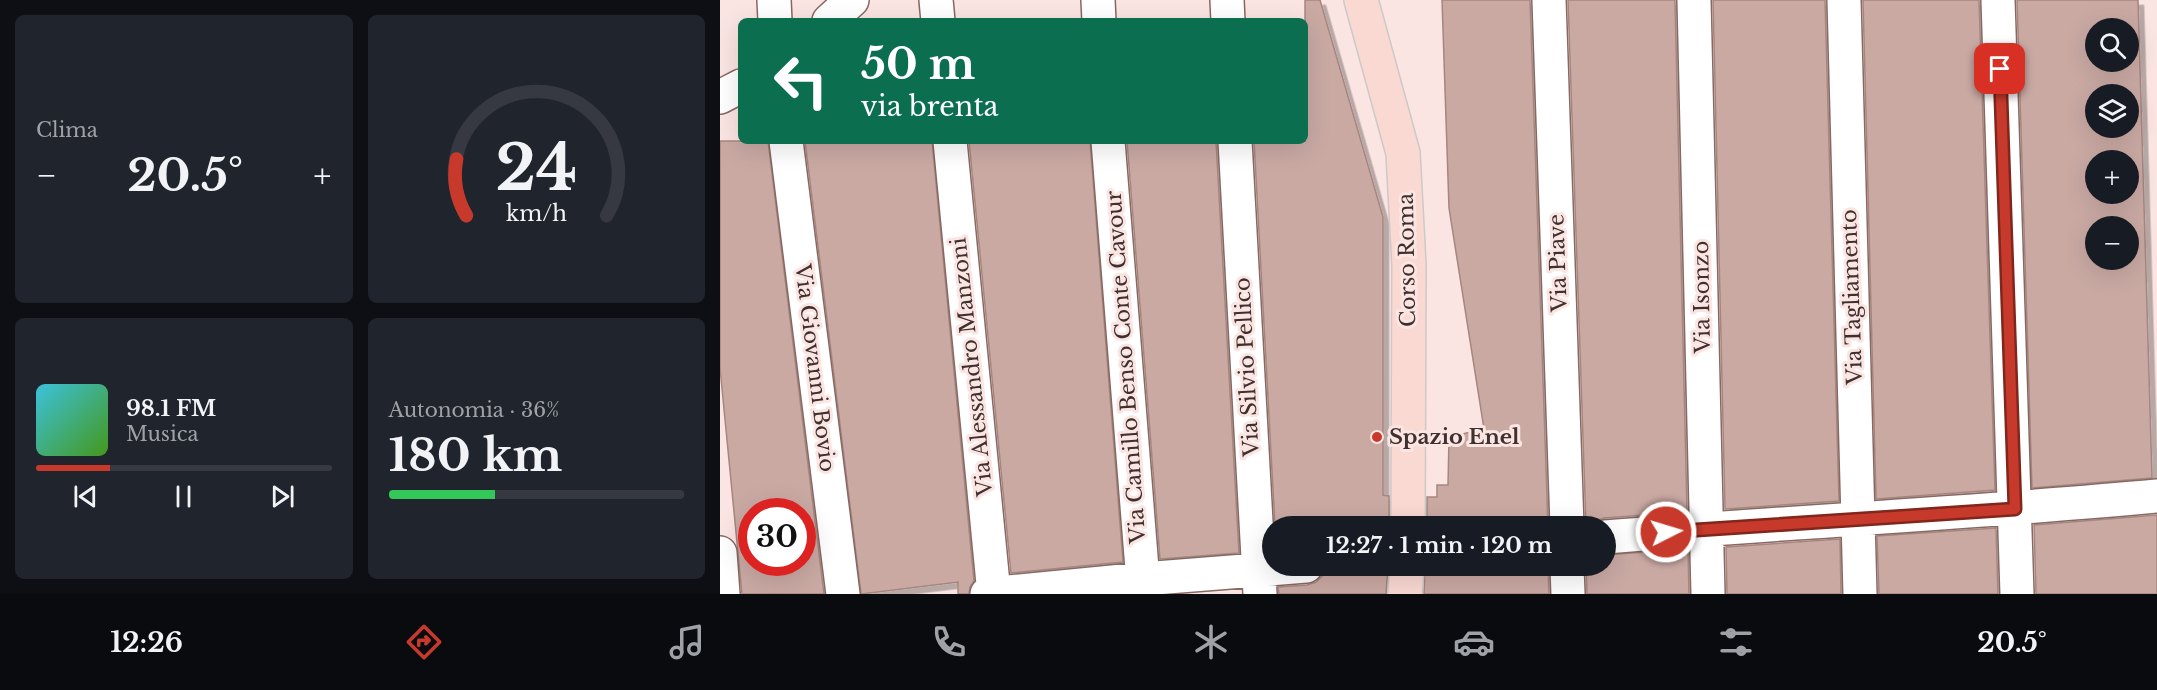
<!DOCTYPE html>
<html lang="it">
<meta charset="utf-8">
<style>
:root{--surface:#171b24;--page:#20242c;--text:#f1f3f6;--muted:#9ea1a6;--line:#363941;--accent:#c73a2b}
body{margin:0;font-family:"Libre Baskerville",serif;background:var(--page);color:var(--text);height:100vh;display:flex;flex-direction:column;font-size:22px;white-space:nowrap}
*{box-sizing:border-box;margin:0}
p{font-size:20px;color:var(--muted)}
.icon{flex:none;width:33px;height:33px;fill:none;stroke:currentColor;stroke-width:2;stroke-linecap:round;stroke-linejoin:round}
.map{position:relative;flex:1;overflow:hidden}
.sheet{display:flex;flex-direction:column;gap:15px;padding:15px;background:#0d0f14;width:720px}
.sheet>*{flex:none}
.hud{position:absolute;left:18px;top:18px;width:570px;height:126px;border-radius:9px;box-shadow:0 6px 24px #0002;background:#0b6e4f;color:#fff;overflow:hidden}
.tools{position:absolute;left:1365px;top:18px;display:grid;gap:12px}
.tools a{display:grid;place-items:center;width:54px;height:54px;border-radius:50%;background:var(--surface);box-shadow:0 6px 24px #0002;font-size:30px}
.speed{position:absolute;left:18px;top:498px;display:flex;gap:12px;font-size:30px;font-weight:700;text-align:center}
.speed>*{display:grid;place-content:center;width:78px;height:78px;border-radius:50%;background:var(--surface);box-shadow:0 6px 24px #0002;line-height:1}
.speed .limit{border:9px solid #d22;background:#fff;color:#111}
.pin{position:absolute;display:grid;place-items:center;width:51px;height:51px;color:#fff;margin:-26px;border-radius:12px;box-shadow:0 3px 9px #0006}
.me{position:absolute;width:66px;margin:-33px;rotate:85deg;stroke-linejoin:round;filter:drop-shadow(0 0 4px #0008)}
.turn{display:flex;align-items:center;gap:21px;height:126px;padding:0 24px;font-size:27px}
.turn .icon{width:78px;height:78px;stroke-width:2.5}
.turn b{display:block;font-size:42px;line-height:51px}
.big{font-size:45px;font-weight:800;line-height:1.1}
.sheet .card{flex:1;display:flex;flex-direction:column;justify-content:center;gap:9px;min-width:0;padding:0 21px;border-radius:9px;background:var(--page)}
.sheet .dial{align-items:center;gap:0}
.dial svg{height:156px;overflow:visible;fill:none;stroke:var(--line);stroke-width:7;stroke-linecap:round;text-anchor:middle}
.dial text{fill:var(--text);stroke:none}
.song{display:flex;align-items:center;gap:18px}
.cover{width:72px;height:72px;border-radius:9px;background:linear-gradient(135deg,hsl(190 70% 55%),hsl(100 70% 35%))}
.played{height:6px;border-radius:3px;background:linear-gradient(90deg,var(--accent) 25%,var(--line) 25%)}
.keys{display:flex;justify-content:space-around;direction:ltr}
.heat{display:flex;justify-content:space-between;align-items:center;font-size:33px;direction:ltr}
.charge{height:9px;border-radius:4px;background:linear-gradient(90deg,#34c759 36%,var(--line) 0)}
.sheet .tiles{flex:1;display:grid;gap:15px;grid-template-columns:repeat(2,1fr)}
.trip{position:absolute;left:542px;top:516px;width:354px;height:60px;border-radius:30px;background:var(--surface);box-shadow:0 6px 24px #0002;font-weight:800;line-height:60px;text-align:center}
.tab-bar{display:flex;height:96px;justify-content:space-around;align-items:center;background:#090b0e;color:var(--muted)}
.tab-bar .icon{width:42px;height:42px}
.tab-bar .active{color:var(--accent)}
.tab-bar b{font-size:27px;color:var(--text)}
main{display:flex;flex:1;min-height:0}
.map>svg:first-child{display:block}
</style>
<main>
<section class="sheet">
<div class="tiles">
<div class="card"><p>Clima</p>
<div class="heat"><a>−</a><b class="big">20.5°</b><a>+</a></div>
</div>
<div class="card dial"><svg viewBox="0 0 100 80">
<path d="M14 69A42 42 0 1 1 86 69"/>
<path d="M14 69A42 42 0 0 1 9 40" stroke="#c73a2b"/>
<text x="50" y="56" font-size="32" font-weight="700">24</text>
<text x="50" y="72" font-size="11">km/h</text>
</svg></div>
<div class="card">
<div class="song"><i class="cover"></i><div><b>98.1 FM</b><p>Musica</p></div></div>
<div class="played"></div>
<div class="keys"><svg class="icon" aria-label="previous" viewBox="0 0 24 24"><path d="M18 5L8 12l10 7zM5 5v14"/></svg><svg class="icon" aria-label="pause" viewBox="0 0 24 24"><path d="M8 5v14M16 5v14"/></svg><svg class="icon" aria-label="next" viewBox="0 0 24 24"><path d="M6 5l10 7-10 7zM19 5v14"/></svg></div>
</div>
<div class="card"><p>Autonomia · 36%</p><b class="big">180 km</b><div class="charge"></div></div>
</div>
</section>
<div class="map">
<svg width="1437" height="594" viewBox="0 0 1437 594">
<defs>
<filter id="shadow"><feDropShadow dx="5.5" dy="5.5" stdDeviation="0" flood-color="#0004"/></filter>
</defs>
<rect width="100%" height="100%" fill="#fbe5e2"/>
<path fill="#caa9a3" stroke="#a68680" stroke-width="1.5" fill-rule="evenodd" filter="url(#shadow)" d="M585 0H600L663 217V495L669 496V526H555L534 141H585Z
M722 0H810L828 526H707V497H717V485H728L729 437 764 429 729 208Z
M848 0H955L967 512 884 518 875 521 870 526H866Z
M993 0H1105L1119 501 1005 509Z
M1143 0H1259L1275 490 1156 499Z
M1297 0H1418L1432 478 1312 488ZM1376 28H1408V62H1376ZM1376 94H1408V128H1376ZM1376 160H1408V194H1376ZM1376 226H1408V260H1376Z
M0 141H48L104 594H22L0 368ZM32 512H82V562H32Z
M85 141H212L254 581 250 587 249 594H238V582L141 594Z
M249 141H370L403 562 291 573Z
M407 141H496L519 553 440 559Z
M1437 515V594H1316L1314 525Z
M1276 528 1278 594H1159L1157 536Z
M1120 539 1121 594H1007L1006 547Z
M968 549 969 594H867L866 566H885V555Z
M605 566H668L666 594H559L558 587 587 585 596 582 603 575Z
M705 566H828L829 594H704Z"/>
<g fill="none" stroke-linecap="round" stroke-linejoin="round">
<g stroke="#876863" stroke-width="36">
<path id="minor" d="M54 0 55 21
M216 0 218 21
M378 0 379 21
M507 0 508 21
M829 0 847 526
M974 0 988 594
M1124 0 1140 594
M1278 0 1297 594
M109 21 132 0
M0 97 21 86
M66 141 123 594
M230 141 274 594
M388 141 424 594
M515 141 540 594
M885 537C1069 522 1253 513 1437 496
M0 553 3 594
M847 566 848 594
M267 594 423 579 586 566"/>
</g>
<g stroke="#cdc9c9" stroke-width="36">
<path id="major" d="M641 0 683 153 689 265 688 526
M685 594 687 566"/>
</g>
<use href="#minor" stroke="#fff" stroke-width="33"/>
<use href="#major" stroke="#fad9d3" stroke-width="33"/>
</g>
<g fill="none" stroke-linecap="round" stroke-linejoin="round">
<g stroke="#81261c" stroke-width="15">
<path id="route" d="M946 532 1295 509 1280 69"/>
</g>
<use href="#route" stroke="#c73a2b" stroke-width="10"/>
</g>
<circle fill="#c73a2b" stroke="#fbe5e2" stroke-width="2" cx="657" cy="437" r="6"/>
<g text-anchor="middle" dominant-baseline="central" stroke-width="6" stroke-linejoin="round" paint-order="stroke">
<g font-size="21" fill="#3e302e" stroke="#fbe5e2">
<text transform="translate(687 260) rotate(-91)">Corso Roma</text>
<text transform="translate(838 263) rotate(-92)">Via Piave</text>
<text transform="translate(982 297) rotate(-91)">Via Isonzo</text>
<text transform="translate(1132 297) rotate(-92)">Via Tagliamento</text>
<text transform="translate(252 367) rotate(-96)">Via Alessandro Manzoni</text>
<text transform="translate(406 367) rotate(-94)">Via Camillo Benso Conte Cavour</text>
<text transform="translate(527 367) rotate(-93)">Via Silvio Pellico</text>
<text transform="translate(95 368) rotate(83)">Via Giovanni Bovio</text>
</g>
<g font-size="21" font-weight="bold" fill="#3e302e" stroke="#fbe5e2" text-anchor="start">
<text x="669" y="437">Spazio Enel</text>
</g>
</g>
</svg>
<div class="tools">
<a><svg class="icon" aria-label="search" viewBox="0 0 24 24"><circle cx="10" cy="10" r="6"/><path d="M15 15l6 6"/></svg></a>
<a><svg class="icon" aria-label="layers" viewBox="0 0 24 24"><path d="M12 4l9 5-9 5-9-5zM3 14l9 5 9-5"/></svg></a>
<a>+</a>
<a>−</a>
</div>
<div class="speed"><div class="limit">30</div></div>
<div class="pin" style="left:1280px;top:69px;background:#d93025"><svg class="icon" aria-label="arrive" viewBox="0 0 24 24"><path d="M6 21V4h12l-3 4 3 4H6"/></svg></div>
<svg class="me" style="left:946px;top:532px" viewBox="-20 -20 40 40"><circle r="17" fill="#c73a2b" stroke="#fff" stroke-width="3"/><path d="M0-11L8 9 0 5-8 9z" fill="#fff"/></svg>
<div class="trip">12:27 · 1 min · 120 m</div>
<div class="hud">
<div class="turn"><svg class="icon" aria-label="left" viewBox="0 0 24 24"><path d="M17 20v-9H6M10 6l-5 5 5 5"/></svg><div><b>50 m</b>via brenta</div></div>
</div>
</div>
</main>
<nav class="tab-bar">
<b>12:26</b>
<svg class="icon active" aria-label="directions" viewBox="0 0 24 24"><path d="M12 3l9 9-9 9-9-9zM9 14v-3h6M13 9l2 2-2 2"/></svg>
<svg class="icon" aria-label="music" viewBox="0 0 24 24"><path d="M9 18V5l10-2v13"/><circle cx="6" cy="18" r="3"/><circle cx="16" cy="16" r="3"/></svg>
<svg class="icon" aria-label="phone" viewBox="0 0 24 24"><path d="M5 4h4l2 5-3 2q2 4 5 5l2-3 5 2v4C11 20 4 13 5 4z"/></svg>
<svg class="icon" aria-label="climate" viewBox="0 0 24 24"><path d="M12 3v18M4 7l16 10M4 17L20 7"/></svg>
<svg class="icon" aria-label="car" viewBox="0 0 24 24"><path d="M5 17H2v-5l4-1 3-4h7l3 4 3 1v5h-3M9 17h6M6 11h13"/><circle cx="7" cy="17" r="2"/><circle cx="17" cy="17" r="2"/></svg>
<svg class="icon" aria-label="filters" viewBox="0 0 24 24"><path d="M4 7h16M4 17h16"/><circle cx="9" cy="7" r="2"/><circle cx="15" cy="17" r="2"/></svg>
<b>20.5°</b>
</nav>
